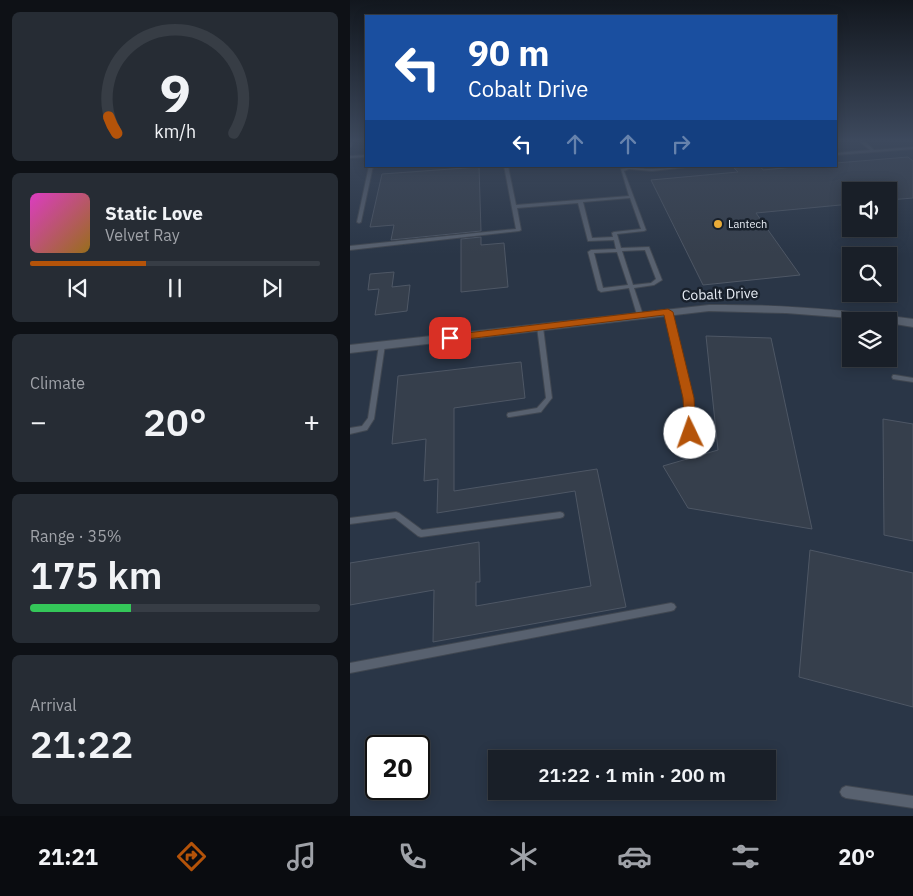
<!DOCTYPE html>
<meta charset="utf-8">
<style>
:root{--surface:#191f28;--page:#262c34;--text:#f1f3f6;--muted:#9fa2a8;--line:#373d45;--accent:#b45309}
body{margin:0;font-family:"IBM Plex Sans",sans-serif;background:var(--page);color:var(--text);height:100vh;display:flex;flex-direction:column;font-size:19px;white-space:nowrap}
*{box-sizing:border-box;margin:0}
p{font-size:16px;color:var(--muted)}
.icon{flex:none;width:28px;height:28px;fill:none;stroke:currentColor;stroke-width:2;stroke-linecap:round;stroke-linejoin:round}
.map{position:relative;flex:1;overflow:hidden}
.details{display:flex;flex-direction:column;gap:12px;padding:12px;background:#0e1116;width:350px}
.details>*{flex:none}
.hud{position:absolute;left:15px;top:15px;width:472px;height:152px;border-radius:0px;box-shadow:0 2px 12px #0003,0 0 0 1px var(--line);background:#1a4fa0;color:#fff;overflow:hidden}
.buttons{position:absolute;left:492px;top:182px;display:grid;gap:10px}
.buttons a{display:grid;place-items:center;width:55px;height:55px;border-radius:0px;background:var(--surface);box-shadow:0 2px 12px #0003,0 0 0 1px var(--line);font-size:25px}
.speed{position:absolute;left:15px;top:735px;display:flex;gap:10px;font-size:25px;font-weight:700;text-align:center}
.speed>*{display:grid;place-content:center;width:65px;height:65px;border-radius:50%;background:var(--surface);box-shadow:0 2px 12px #0003,0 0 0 1px var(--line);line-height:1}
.speed .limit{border:2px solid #111;border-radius:8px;background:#fff;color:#111}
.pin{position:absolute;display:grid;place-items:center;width:42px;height:42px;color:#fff;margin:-21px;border-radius:10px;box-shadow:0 2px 8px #0006}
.me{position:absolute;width:55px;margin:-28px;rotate:357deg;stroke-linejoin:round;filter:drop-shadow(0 0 4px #0008)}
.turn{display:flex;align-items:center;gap:18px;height:105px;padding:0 20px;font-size:22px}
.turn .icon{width:65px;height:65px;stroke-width:2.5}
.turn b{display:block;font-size:35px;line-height:42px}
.lanes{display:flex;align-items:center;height:48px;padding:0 20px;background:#0003;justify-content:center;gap:25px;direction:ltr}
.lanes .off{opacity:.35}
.big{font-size:38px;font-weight:600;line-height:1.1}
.details .tile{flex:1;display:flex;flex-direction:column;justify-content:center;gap:8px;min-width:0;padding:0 18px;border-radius:8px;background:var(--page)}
.details .dial{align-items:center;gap:0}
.dial svg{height:130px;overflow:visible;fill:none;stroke:var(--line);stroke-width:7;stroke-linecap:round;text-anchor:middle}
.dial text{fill:var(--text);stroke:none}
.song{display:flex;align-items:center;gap:15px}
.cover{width:60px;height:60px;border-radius:8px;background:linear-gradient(135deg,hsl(310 70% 55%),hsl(40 70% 35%))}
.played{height:5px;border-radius:2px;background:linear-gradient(90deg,var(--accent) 40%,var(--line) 40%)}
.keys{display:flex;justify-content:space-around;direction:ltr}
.heat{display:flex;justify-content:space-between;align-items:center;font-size:28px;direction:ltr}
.charge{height:8px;border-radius:4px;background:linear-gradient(90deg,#34c759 35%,var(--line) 0)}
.trip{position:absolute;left:138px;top:750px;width:288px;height:50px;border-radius:0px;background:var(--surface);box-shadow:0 2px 12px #0003,0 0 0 1px var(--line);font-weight:600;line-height:50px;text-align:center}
.dock{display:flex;height:80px;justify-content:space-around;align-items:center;background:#0a0c10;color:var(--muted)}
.dock .icon{width:35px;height:35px}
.dock .active{color:var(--accent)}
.dock b{font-size:22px;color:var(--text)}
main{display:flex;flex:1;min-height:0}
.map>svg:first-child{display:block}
</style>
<main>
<section class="details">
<div class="tile dial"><svg viewBox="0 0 100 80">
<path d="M14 69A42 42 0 1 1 86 69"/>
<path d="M14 69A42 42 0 0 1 9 59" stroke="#b45309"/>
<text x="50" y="56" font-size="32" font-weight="700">9</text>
<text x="50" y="72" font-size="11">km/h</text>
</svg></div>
<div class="tile">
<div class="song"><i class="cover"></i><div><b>Static Love</b><p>Velvet Ray</p></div></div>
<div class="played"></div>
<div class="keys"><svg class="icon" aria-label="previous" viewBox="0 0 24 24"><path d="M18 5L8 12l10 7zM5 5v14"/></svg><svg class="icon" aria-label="pause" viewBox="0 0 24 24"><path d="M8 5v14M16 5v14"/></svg><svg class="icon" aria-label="next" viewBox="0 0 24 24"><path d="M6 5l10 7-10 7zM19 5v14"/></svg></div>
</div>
<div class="tile"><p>Climate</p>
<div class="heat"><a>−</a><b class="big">20°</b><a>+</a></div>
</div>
<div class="tile"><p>Range · 35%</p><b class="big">175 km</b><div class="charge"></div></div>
<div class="tile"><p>Arrival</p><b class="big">21:22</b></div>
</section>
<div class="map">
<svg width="563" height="816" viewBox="0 0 563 816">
<rect width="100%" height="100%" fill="#212936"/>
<path fill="#2a3647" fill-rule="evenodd" d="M0 140H16V166H486V140H563V816H0ZM501 191H539V229H501ZM501 256H539V294H501ZM501 321H539V359H501ZM26 746H69V789H26ZM146 759H416V791H146Z"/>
<path fill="#363f4c" stroke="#4e5765" d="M558 157 563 161V198L539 200V191H501V204L406 213 450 275 353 285 301 180 388 172 384 168 410 166 413 170 454 166H486V163Z
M129 167 131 231 41 240 44 225 20 227 32 174Z
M131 237V245L154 243 158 287 111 292V239Z
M44 272 42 287 60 285 57 311 25 315 29 289 18 290 20 274Z
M356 336 421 338 462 529 338 508 313 466 368 450Z
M171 362 175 398 104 408V491L247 469 276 607 83 642 84 590 0 605V563L129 542 130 582H126V606L241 586 225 491 87 513 88 479 74 481 76 439 42 444 48 376Z
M533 419 563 424V541L534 535Z
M460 550 563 573V707L449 677Z"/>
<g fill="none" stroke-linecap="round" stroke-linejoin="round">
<g stroke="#404751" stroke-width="2">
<path id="lane" d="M0 140H4L2 146 0 147Z
M510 140H515L514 141 524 150 563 147V149L486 155V153L520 150 510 142Z
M16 155V157L0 158V156Z
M19 166H23L11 222 9 223 7 222Z
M154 166H158L166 205 279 196 271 169C282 166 291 169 302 169 317 169 331 166 346 166L302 171 279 169 274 171 296 230 294 231 267 234 271 248 299 247 312 280 304 285 284 288 293 315 292 316 290 317 287 315 279 288 251 292 248 290 238 252 241 250 266 249 264 240 238 241 228 203 167 208 171 230 169 231 0 250V246L166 229ZM280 198 291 229 264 232 262 233 263 237 242 238 233 202ZM295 250 306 279 301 283 283 285 272 251ZM267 252 278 285 253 288 244 253Z
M318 310 321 312 342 397 344 433 343 435H337L336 433V397L315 312Z
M190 325 193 327 202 398 191 412 160 417H158L157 415 158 413 187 408 196 398 187 327Z
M32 343 35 345 24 419 17 430 0 434V428L12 426 18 418 29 345Z
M543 375H545L563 378V382L543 379 542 377Z
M46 512 49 513 72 530 210 512 213 513 214 515 213 517 210 518 71 537 68 536 45 518 0 524V518Z
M321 603 324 604 326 607 324 610 321 611 0 673V663Z
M496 786 563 796V808L496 798 492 796 490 792 492 788Z"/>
</g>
<g stroke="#404751" stroke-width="2">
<path id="street" d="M359 305C428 304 495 310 563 319V327L539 323V321L436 313 359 311 0 353V345Z"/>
</g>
<use href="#lane" fill="#58616f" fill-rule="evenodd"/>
<use href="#street" fill="#58616f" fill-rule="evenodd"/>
</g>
<linearGradient id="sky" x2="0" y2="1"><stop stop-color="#12171e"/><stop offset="0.55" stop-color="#3d495d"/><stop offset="1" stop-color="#3d495d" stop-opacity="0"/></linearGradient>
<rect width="563" height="255" fill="url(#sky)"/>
<path fill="#b45309" stroke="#753606" d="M318 309 323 312 344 398 346 433 340 437 335 433 333 398 314 315 100 341 95 338 100 335Z"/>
<circle fill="#e9ab38" stroke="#18202b" stroke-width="2" cx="368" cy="224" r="5"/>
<g text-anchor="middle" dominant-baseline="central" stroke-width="5" stroke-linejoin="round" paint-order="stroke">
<g font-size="11" fill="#e9eef6" stroke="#18202b" text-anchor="start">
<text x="378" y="224">Lantech</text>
</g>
<g font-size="14" fill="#e9eef6" stroke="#18202b">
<text transform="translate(370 294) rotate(-2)">Cobalt Drive</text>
</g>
</g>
</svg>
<div class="buttons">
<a><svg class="icon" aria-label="sound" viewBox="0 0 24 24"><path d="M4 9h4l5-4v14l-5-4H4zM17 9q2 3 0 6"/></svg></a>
<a><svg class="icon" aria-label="search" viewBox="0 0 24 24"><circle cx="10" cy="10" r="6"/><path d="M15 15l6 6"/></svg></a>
<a><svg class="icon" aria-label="layers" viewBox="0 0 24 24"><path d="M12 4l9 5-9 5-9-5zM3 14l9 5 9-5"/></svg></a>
</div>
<div class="speed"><div class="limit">20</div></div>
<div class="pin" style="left:100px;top:338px;background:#d93025"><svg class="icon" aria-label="arrive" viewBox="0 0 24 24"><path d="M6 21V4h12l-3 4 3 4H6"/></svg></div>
<svg class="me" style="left:340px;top:433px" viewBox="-20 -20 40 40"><circle r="19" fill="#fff"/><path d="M0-13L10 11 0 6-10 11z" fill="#b45309"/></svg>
<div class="trip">21:22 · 1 min · 200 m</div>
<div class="hud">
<div class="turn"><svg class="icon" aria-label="left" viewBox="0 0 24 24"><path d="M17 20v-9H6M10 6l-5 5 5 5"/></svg><div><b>90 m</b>Cobalt Drive</div></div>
<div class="lanes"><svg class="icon" aria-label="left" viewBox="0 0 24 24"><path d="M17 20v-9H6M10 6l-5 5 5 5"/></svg><svg class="icon off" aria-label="ahead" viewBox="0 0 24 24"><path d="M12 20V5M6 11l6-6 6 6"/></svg><svg class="icon off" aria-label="ahead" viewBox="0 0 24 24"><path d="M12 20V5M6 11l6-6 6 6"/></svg><svg class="icon off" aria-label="right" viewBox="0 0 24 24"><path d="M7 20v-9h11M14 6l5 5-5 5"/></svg></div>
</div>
</div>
</main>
<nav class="dock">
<b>21:21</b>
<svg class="icon active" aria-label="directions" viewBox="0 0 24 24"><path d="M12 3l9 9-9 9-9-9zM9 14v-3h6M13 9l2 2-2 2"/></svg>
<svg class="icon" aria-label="music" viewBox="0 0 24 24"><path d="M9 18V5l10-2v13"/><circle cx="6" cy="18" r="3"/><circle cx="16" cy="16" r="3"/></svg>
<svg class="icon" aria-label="phone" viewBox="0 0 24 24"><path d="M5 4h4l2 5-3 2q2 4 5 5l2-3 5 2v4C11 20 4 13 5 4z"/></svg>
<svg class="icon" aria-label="climate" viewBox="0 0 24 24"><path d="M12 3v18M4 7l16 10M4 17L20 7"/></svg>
<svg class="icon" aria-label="car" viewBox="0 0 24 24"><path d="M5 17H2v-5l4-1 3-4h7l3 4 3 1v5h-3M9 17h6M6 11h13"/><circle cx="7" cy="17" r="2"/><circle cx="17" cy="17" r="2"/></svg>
<svg class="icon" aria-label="filters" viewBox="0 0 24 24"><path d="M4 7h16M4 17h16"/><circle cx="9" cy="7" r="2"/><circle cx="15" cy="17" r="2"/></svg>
<b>20°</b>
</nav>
